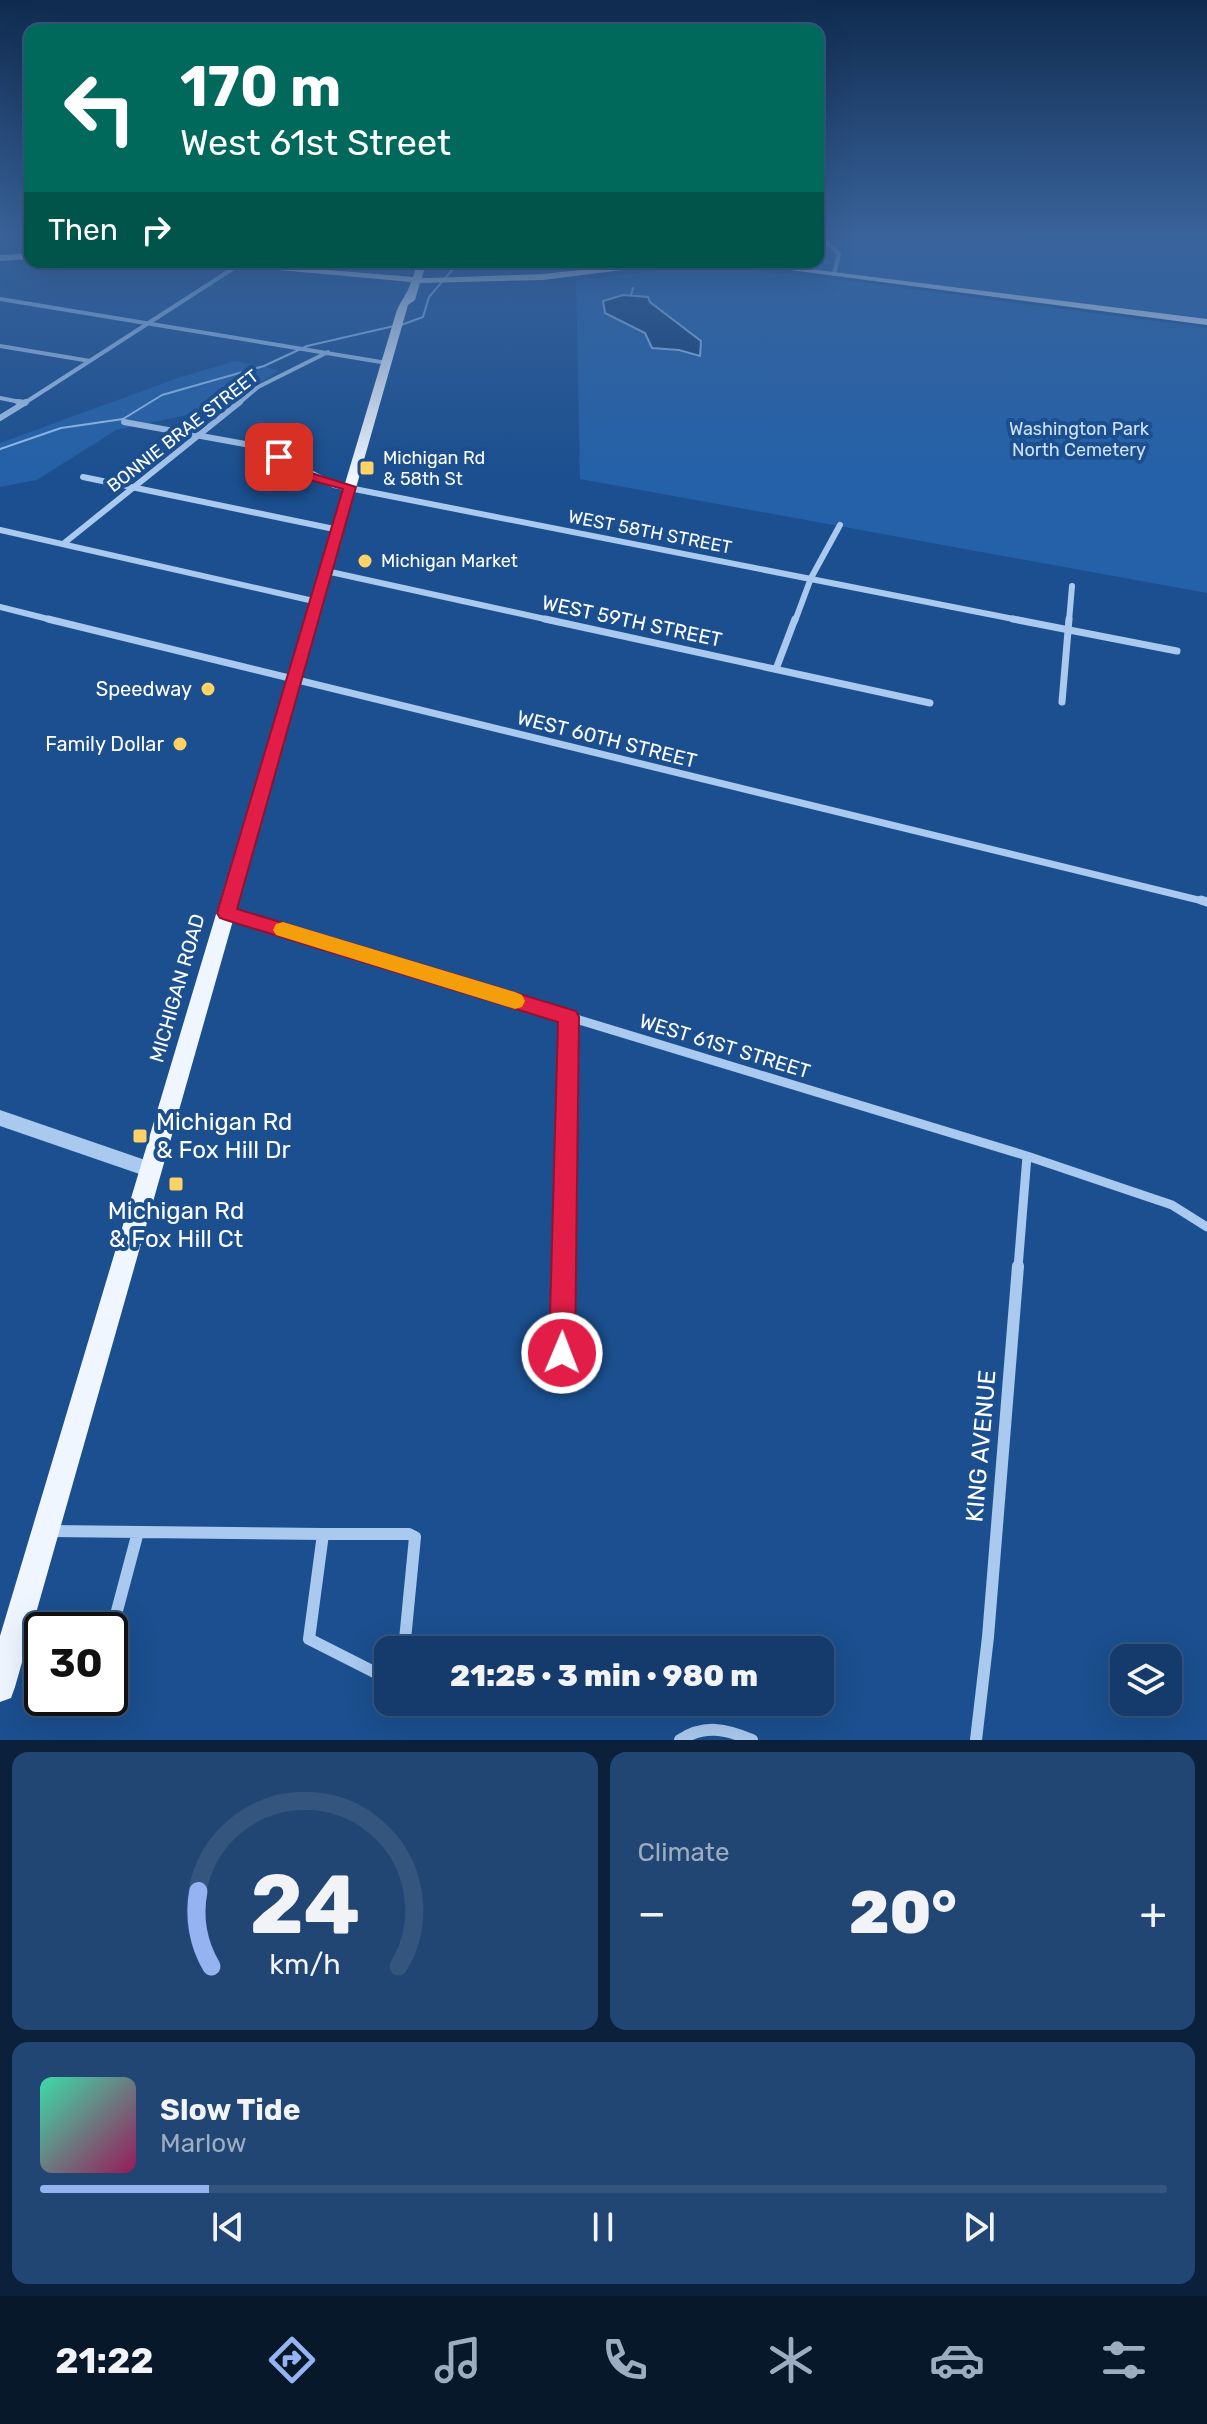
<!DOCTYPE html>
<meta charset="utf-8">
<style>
:root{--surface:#143b6b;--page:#214673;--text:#f1f3f6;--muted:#9dadc1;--line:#33557e;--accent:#95b2f1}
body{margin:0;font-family:Rubik,sans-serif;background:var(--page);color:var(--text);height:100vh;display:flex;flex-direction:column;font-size:30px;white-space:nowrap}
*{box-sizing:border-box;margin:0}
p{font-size:26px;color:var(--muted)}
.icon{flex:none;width:44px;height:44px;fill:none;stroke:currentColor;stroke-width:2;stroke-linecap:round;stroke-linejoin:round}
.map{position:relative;height:1740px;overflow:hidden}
.side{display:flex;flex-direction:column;gap:12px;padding:12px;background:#0b203b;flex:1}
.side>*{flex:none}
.guide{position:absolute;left:24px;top:24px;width:800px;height:244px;border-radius:16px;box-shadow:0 8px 32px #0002,0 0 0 2px var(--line);background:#00695c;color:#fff;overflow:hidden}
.buttons{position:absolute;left:1110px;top:1644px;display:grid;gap:16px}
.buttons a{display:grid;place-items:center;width:72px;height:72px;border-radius:16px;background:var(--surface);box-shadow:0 8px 32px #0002,0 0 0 2px var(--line);font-size:40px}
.speed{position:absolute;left:24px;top:1612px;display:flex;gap:16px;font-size:40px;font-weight:700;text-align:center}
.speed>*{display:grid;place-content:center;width:104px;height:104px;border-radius:50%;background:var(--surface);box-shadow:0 8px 32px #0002,0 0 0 2px var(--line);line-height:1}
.speed .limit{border:4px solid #111;border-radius:12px;background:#fff;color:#111}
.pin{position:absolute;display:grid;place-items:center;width:68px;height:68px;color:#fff;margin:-34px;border-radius:16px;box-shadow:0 4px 12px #0006}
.me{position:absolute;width:88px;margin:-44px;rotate:1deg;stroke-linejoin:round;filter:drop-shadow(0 0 6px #0008)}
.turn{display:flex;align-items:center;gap:28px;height:168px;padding:0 24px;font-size:36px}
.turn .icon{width:104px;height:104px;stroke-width:2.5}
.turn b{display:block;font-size:56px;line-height:68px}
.then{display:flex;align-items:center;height:76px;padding:0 24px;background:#0003;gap:16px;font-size:30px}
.big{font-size:60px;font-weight:800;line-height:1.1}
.side .widget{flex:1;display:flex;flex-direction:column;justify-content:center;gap:12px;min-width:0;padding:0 28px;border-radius:16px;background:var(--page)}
.side .dial{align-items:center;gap:0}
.dial svg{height:208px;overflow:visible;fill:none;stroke:var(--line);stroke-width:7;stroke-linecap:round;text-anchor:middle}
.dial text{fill:var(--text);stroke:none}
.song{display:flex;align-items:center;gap:24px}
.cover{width:96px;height:96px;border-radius:12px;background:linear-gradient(135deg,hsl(160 70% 55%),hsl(330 70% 35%))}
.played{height:8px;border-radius:4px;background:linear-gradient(90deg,var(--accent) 15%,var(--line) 15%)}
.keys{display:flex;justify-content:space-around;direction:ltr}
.heat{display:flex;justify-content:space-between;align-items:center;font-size:44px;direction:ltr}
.side .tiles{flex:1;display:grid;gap:12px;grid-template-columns:1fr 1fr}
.widget:last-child{grid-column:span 2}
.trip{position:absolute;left:374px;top:1636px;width:460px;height:80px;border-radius:16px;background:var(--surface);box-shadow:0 8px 32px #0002,0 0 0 2px var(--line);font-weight:800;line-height:80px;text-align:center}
.tabs{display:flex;height:128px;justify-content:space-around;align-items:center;background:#08182b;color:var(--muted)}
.tabs .icon{width:56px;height:56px}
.tabs .on{color:var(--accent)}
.tabs b{font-size:36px;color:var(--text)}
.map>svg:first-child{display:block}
</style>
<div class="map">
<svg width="1207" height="1740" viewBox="0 0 1207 1740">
<rect width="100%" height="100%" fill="#1b4f8f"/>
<path fill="#2461a8" d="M818 235H1207V322L746 262H818Z
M695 267 803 275 1207 328V593L580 479 576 280Z
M235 361 279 370 216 413H196L116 430 37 480 0 487V443L178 378Z"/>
<path fill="#123a6d" stroke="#9cc4f0" stroke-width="2" d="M623 295 648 297 650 302 701 341 700 356 679 350 652 348 645 333 605 313 603 301Z"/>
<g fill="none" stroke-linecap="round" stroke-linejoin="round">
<path stroke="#9cc4f0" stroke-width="2" d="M631 295 633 288
M401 325 423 317 429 297 459 262
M0 449 61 428 123 419 162 395 264 366 307 346 394 326"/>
<path stroke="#a9c9ee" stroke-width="4" d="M820 235 839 254 834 274
M0 299 387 363
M0 346 90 361
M0 398 25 403
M23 404 237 266
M238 404 258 387 328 352"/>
<path stroke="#a9c9ee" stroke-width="6" d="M18 402 25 403
M0 418 26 402
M124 422 245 444 271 453 334 485 1024 621
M83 477 339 530
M0 530 318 602
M63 544 240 402
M326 571 554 621
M0 607 56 621
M795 621 811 578 840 525
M1069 621 1072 586"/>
<path stroke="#a9c9ee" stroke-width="7" d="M48 619 1207 902
M545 619 930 703
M1013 619 1177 651
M776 669 795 619
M1062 702 1069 619"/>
<path stroke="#a9c9ee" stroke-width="9" d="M1201 900 1207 902
M227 913 1027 1156 1172 1205 1207 1227
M564 1268 568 1017
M1018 1268 1027 1156"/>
<path stroke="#a9c9ee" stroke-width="12" d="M562 1353 564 1266
M50 1531 323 1534
M110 1637 138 1532
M388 1679 309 1639 323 1534H409L415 1537 404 1650
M680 1740C705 1724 726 1729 752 1740
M976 1740 988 1637 1018 1266"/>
<path fill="#a9c9ee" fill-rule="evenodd" d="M0 1110 151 1162 157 1164 160 1170 157 1176 151 1178 0 1126Z"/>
<path fill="#f0f6ff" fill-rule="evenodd" d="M30 253V259L0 261V255Z
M191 262H228L413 277 418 262H426L422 278H428L543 274 656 262H685L543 280 420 283 415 300 408 305 15 1687 11 1698 0 1702V1636L396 313C400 301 407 295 411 282Z
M730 262H755L1207 319V325Z"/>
</g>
<linearGradient id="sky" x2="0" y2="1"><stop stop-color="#0f2b4f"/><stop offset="0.49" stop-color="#39639b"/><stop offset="1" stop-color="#39639b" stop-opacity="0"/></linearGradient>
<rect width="1207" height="478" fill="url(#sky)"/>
<path fill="#e11d48" stroke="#92132f" stroke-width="2" d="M279 453 311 473 356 487 237 909 576 1011 579 1017 575 1353 571 1362 562 1366 553 1362 549 1353 558 1022 226 920 220 918 217 913 343 489 302 478 274 459V454Z"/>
<path fill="#f59e0b" d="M283 922 515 992 522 995 525 1001 522 1007 515 1009 276 935 273 930 276 924Z"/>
<g fill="#ffd166" stroke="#1b4f8f" stroke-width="3">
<rect x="359" y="460" width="16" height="16" rx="4"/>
<circle cx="365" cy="561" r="8"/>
<circle cx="208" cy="689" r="8"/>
<circle cx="180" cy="744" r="8"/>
<rect x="132" y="1128" width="16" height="16" rx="4"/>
<rect x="168" y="1176" width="16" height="16" rx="4"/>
</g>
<g text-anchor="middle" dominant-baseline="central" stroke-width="8" stroke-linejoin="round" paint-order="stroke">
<g font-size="18" fill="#cfe3fa" stroke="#1b4f8f">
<text x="1079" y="429">Washington Park<tspan x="1079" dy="21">North Cemetery</tspan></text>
</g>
<g font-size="18" fill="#fff" stroke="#1b4f8f">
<text transform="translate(183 431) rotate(-38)">BONNIE BRAE STREET</text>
<text transform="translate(650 532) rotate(11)">WEST 58TH STREET</text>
</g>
<g font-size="18" fill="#fff" stroke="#1b4f8f" text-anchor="start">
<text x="383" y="458">Michigan Rd<tspan x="383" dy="21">&amp; 58th St</tspan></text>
<text x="381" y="561">Michigan Market</text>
</g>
<g font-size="20" fill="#fff" stroke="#1b4f8f">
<text transform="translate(632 621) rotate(12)">WEST 59TH STREET</text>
<text transform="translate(607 739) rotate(14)">WEST 60TH STREET</text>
<text transform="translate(177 988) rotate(-74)">MICHIGAN ROAD</text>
<text transform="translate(725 1046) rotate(17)">WEST 61ST STREET</text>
</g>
<g font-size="20" fill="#fff" stroke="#1b4f8f" text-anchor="end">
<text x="192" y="689">Speedway</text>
<text x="164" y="744">Family Dollar</text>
</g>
<g font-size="24" fill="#fff" stroke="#1b4f8f" text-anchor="start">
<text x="156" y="1122">Michigan Rd<tspan x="156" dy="28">&amp; Fox Hill Dr</tspan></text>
<text x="176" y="1211" text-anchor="middle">Michigan Rd<tspan x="176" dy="28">&amp; Fox Hill Ct</tspan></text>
</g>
<g font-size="24" fill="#fff" stroke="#1b4f8f">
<text transform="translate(981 1446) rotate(-85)">KING AVENUE</text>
</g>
</g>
</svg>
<div class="buttons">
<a><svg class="icon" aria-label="layers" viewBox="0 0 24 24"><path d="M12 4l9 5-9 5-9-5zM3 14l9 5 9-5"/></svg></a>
</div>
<div class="speed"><div class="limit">30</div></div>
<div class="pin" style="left:279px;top:457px;background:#d93025"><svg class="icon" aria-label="arrive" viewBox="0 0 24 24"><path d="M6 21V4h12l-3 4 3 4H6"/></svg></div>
<svg class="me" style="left:562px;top:1353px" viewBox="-20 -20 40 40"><circle r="17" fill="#e11d48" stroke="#fff" stroke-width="3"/><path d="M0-11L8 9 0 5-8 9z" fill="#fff"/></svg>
<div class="trip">21:25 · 3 min · 980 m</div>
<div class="guide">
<div class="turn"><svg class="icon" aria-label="left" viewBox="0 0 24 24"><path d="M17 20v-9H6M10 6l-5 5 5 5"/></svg><div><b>170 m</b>West 61st Street</div></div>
<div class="then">Then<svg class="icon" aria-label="right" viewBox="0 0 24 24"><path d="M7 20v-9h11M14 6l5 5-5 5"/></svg></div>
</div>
</div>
<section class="side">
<div class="tiles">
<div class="widget dial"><svg viewBox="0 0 100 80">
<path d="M14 69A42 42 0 1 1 86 69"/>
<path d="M14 69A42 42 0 0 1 9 40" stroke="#95b2f1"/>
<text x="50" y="56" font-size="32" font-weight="700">24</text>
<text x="50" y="72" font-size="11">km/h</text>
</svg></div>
<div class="widget"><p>Climate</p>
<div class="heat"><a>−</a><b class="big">20°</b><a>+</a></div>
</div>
<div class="widget">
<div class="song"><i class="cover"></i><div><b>Slow Tide</b><p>Marlow</p></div></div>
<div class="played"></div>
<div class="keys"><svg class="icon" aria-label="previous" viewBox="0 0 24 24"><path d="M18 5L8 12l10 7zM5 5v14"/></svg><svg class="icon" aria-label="pause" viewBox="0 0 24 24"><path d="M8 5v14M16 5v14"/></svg><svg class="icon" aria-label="next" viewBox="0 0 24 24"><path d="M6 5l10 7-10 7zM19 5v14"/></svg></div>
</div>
</div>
</section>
<nav class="tabs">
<b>21:22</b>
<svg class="icon on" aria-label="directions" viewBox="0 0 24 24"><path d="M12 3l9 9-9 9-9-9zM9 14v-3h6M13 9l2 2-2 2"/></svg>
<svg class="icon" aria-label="music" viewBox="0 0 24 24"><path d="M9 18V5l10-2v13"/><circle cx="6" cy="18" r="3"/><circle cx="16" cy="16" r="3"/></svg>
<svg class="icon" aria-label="phone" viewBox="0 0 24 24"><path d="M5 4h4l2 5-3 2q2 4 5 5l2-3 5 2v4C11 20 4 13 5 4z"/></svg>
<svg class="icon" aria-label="climate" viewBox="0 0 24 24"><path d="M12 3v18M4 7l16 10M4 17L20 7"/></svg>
<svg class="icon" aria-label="car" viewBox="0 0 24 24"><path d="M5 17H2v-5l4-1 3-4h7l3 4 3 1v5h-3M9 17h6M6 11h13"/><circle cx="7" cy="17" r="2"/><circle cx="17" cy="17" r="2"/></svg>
<svg class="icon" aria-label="filters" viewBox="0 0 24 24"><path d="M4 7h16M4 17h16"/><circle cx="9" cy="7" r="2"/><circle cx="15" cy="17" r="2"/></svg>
</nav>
